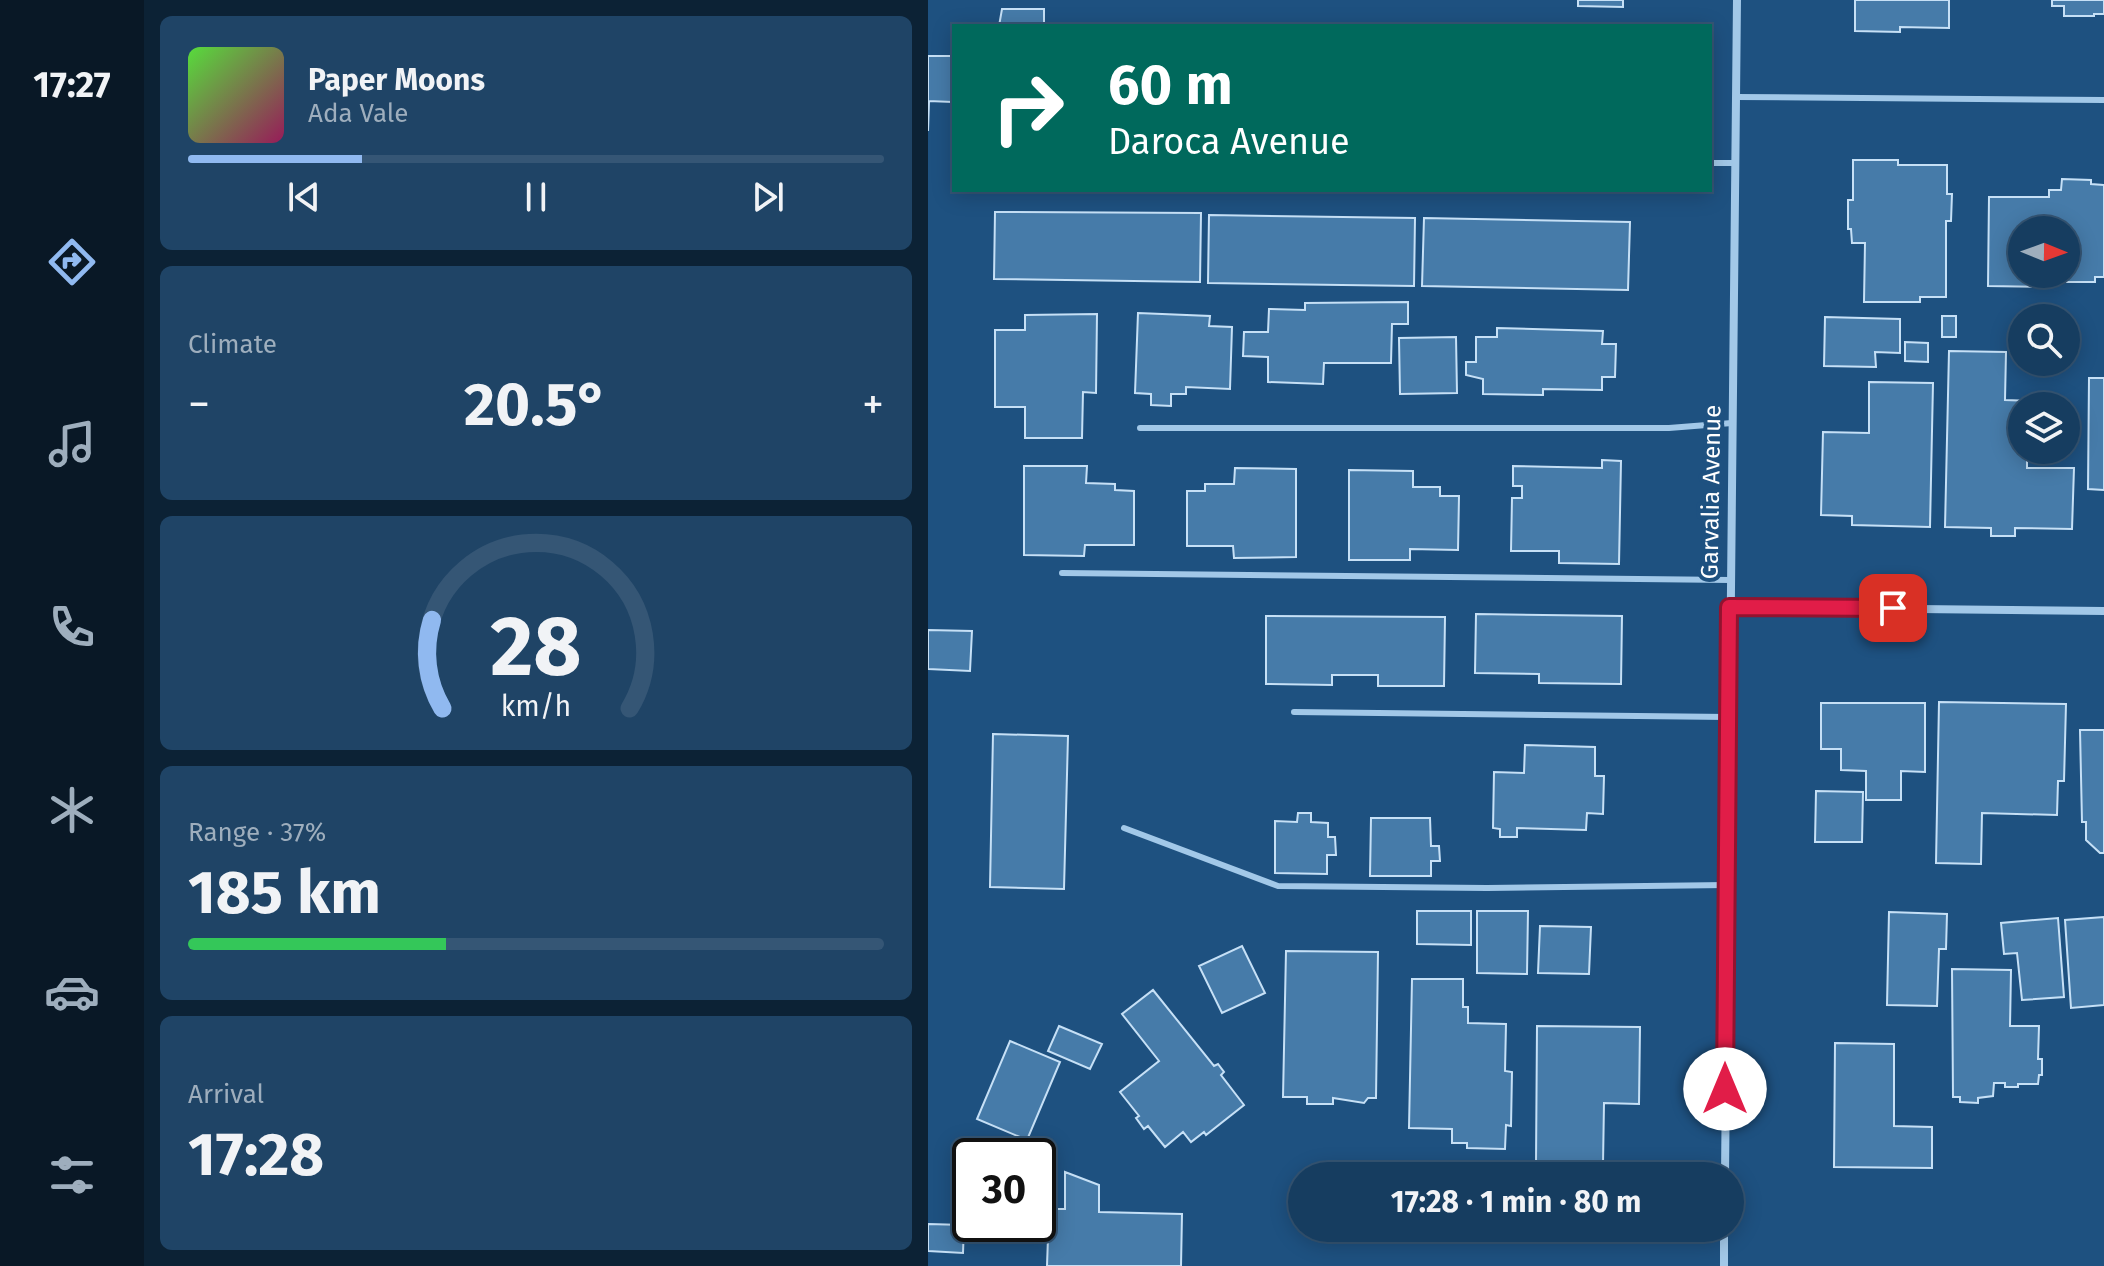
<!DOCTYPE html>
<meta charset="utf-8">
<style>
:root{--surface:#163d60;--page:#1f4466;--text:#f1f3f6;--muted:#9eaebd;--line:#355675;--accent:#90b9f0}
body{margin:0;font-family:"Fira Sans",sans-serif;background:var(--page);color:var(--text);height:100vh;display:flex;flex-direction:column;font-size:30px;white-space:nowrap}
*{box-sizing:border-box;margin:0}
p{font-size:26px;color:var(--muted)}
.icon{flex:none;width:44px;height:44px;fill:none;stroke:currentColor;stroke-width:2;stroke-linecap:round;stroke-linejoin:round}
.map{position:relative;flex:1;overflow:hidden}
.drawer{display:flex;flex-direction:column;gap:16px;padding:16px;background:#0c2235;width:784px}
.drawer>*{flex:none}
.guide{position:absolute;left:24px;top:24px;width:760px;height:168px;border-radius:0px;box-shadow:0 4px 20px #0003,0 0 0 2px var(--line);background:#00695c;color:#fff;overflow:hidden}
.needle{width:52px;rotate:91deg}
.tools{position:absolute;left:1080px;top:216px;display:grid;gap:16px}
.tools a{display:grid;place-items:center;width:72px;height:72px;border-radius:50%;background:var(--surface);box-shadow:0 4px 20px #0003,0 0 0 2px var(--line);font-size:40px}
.speed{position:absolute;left:24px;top:1138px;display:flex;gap:16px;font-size:40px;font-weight:700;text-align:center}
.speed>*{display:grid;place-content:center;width:104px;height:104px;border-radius:50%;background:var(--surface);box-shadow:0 4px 20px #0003,0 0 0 2px var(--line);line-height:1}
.speed .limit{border:4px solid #111;border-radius:12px;background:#fff;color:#111}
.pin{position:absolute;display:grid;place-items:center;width:68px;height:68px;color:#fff;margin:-34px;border-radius:16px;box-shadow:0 4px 12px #0006}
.me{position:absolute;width:88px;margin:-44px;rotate:0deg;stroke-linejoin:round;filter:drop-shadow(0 0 6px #0008)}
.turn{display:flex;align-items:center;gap:28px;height:168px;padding:0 24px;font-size:36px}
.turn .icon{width:104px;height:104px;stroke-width:2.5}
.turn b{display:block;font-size:56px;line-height:68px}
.big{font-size:60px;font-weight:700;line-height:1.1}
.drawer .widget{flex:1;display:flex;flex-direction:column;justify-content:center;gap:12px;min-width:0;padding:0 28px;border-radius:12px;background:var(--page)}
.drawer .dial{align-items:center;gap:0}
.dial svg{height:208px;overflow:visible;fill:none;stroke:var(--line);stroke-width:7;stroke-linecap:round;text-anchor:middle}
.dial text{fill:var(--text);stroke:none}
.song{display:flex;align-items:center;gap:24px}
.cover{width:96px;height:96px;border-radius:12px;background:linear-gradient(135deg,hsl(110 70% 55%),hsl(330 70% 35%))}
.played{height:8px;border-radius:4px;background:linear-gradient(90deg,var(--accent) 25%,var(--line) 25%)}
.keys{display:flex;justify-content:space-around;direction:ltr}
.heat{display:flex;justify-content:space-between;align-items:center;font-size:44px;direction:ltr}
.charge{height:12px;border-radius:6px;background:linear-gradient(90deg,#34c759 37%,var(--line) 0)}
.trip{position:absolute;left:360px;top:1162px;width:456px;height:80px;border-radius:40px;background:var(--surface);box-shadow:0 4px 20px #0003,0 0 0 2px var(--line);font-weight:700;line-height:80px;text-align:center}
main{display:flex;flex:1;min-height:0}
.tabs{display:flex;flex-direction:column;width:144px;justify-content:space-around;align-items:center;background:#091826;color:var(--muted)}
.tabs .icon{width:56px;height:56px}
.tabs .active{color:var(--accent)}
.tabs b{font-size:36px;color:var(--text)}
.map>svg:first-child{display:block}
</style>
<main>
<nav class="tabs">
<b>17:27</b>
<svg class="icon active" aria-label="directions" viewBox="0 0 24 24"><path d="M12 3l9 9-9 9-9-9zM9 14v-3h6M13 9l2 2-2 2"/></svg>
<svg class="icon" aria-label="music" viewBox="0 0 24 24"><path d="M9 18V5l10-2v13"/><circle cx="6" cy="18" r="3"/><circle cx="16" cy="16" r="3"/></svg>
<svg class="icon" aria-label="phone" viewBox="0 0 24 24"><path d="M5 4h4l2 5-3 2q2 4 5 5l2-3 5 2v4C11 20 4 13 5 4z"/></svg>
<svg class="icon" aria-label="climate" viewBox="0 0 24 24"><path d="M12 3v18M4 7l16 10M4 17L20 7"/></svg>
<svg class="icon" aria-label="car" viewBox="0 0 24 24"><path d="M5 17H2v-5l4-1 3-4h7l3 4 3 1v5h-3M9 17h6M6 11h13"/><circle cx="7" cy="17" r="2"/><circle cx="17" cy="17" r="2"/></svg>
<svg class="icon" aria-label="filters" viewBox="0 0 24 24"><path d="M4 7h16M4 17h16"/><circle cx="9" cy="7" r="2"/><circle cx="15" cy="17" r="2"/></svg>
</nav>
<section class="drawer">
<div class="widget">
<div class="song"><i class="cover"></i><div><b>Paper Moons</b><p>Ada Vale</p></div></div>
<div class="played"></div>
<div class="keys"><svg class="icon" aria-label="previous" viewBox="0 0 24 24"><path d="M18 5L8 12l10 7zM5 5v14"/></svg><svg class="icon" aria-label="pause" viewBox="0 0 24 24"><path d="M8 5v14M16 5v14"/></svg><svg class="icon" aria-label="next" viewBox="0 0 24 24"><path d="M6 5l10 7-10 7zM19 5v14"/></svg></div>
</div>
<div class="widget"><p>Climate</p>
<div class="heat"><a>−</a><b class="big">20.5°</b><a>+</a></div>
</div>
<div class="widget dial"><svg viewBox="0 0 100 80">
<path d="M14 69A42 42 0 1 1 86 69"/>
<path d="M14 69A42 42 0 0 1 10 35" stroke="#90b9f0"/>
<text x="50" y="56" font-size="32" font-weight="700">28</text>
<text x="50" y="72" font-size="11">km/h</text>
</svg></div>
<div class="widget"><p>Range · 37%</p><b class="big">185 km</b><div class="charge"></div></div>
<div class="widget"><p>Arrival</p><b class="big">17:28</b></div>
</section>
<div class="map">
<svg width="1176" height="1266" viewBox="0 0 1176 1266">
<rect width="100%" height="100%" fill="#1e5180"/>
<path fill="#467ba9" stroke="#c6e0f6" stroke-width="2" fill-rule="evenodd" d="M650 0H695V7L650 6Z
M927 0H1021V28L972 27V32L927 31Z
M1124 0H1176V14H1166V16H1136V6H1124Z
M74 9H116V26H71Z
M0 56H25L24 102 1 101 0 131Z
M925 160H970V165H1019V194H1024L1023 221H1018V297H992V302H936L937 243H924L923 229H920V200H925Z
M1134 179 1163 180V184L1176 185V277H1167V282H1139V277H1119V287L1060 286 1061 197H1121V190H1133ZM1094 230H1138V274H1094Z
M67 212 273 213 272 282 66 279Z
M281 215 487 218 486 286 280 283Z
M496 218 702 222 700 290 494 286Z
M480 302V324H464L463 363H396L395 384 340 382V357L315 356 316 332H340L341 309 377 310V303Z
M210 313 282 316 281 326 304 327 302 389 258 387V394H243V406L223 405V394L207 393Z
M169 314 168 393 155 392 154 438H97V407H67V330H97V315Z
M1014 316H1028V337H1014Z
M897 317 972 319V353L947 352 948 367 896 366Z
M569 328 675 331 674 344H688L687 377H674V390L615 389V395L555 394V379L538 375V362H548V337H569Z
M528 337 529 393 472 394 471 338Z
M977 342 1000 343V362L977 361Z
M1021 351 1078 352 1077 400 1106 401V406H1094V450H1105V455H1099V468H1146L1144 529 1087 528V536H1063V528L1017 527Z
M1161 378H1176V490L1160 489Z
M941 382 1005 383 1002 527 924 525V516L893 515 895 432 941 433Z
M674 460 693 461 691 564 631 563V551H583L584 498H594V486H585V466L674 468Z
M96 466H159L158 483 187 484V490L206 491V545H157L156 556 96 555Z
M307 468 368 469V557L306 558 305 546H259V491H277V484H306Z
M421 470 485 471V487H512V496H531L530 550 482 549V560H421Z
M548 614 694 616 693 684 611 683V674L547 673Z
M338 616 517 617 516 686H450V675H404V685L338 684Z
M0 630 44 631 42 671 0 669Z
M1011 702 1138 704 1136 781H1130L1129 815 1054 813 1053 864 1008 863Z
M893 703H997V772L973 771V800H938V771L913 770V749H893Z
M1152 730H1176V853H1172L1158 840V822H1154Z
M65 734 140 736 136 889 62 887Z
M597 745 667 747V776H676L675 814 659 813 658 830 589 828V837H572V829L565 828 566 772 596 773Z
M888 791 935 792 934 842H887Z
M370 813H383V822L400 823V837H407L408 855H399V874L347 873V821L369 822Z
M443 818H502L503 846H511L512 861H503V876H442Z
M489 911H543V945L489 944Z
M549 911H600L599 974 549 973Z
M961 912 1019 914 1018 949H1011L1009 1006 959 1005Z
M1176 917V1005L1143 1008 1137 920Z
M1130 918 1136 997 1094 1000 1089 953 1076 954 1073 923Z
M612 926 663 927 661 974 610 973Z
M314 946 337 993 294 1013 271 966Z
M358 951 450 952 448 1098H440L436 1103 405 1098V1104H379V1097H355Z
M1024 969 1083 970 1082 1026H1111L1110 1059H1114V1075H1111L1110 1084H1090V1087H1077V1083H1066L1065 1096 1050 1098V1103L1032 1102V1097H1025Z
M484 979H535V1007H540V1023L578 1024 577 1071 584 1072 583 1126 578 1125 577 1149 539 1148V1143H524V1129L481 1128Z
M225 990 286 1066 290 1064 296 1072 293 1075 316 1105 278 1135 276 1132 263 1142 255 1132 237 1147 220 1126 216 1129 208 1118 211 1116 192 1092 231 1061 194 1014Z
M131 1026 174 1044 162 1069 120 1051Z
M609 1026 712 1027 711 1104 676 1103 675 1164 608 1163Z
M82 1041 132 1062 99 1140 49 1119Z
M907 1043 966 1044V1126L1004 1127V1168L906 1167Z
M137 1172 171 1185V1212L254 1214 253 1266H119L121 1209H137Z
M0 1224 36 1225 35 1253 0 1251Z"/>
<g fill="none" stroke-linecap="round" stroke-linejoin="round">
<path stroke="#a2c8e8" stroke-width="6" d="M808 97 1176 100
M782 163H807
M212 428H741L804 423
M134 573 802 580
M366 712 800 717
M196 828 350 886 559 888 799 885"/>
<path stroke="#a2c8e8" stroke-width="8" d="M801 607 1176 611
M797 1176 809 0
M796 1266V1228"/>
</g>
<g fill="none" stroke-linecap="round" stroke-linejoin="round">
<g stroke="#92132f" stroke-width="20">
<path id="route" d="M797 1089 801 607 965 608"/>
</g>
<use href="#route" stroke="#e11d48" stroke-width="14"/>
</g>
<g text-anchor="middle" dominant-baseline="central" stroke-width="8" stroke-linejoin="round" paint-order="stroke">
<g font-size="24" fill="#fff" stroke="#1e5180">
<text transform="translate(783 492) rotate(-89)">Garvalia Avenue</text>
</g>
</g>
</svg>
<div class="tools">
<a><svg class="needle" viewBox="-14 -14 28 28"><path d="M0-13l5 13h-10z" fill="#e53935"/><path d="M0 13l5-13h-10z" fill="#9eaebd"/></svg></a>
<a><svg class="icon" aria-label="search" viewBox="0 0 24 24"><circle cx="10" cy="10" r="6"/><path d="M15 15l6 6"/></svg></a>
<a><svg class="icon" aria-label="layers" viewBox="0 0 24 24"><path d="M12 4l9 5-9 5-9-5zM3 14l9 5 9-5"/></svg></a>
</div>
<div class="speed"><div class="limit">30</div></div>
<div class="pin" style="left:965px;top:608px;background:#d93025"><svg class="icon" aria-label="arrive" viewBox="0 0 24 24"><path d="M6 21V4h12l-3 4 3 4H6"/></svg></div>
<svg class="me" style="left:797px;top:1089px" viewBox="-20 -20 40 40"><circle r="19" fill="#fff"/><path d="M0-13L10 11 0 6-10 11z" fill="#e11d48"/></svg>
<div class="trip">17:28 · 1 min · 80 m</div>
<div class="guide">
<div class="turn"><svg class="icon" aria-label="right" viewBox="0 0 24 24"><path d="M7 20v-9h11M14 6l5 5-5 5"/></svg><div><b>60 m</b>Daroca Avenue</div></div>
</div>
</div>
</main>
